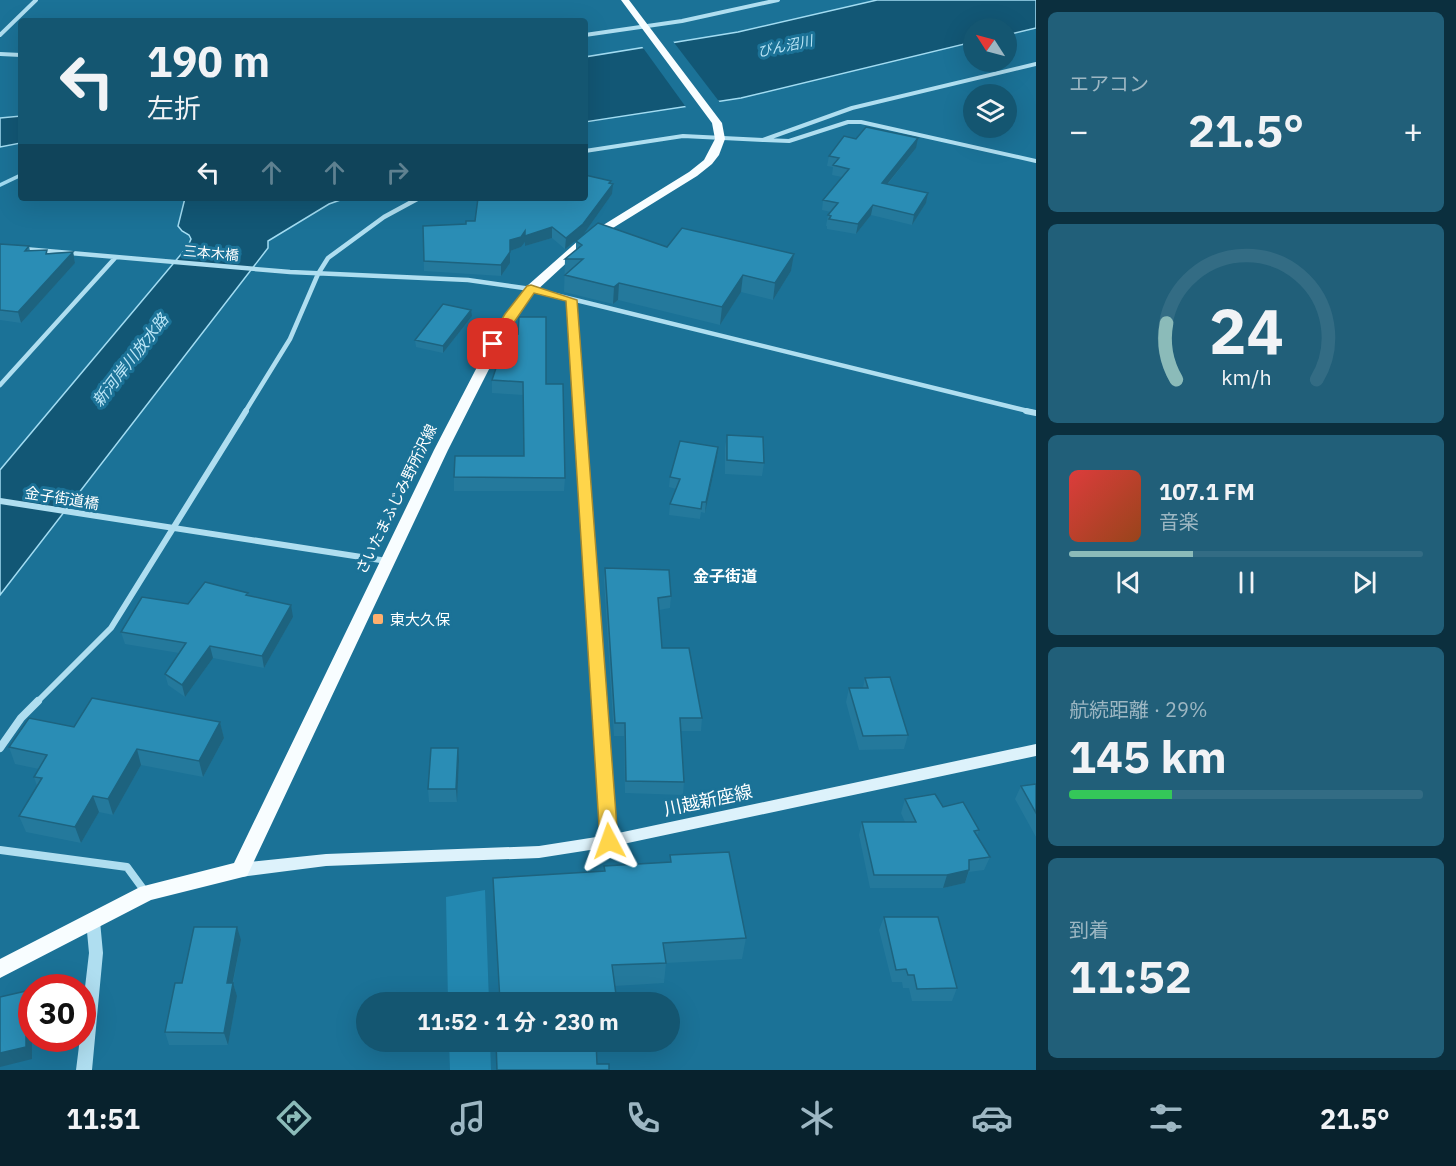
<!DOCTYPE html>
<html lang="ja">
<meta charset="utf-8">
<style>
:root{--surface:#145671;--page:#215f79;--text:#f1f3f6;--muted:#9db7c3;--line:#336c84;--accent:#8bbbb9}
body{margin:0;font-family:"IBM Plex Sans","Noto Sans JP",sans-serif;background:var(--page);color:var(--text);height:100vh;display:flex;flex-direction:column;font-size:22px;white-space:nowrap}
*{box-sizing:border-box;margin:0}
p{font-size:20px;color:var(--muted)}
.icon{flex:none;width:33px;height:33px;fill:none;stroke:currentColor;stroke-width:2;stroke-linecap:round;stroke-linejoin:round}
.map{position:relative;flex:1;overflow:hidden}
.drawer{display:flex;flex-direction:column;gap:12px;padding:12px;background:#0b2f3e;width:420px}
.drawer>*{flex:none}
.hud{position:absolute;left:18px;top:18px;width:570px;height:183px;border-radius:6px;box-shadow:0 6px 24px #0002;background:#145671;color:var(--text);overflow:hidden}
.needle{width:39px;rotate:306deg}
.fabs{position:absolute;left:963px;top:18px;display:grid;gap:12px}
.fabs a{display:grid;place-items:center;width:54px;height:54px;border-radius:50%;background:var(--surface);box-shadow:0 6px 24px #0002;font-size:30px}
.speed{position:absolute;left:18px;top:974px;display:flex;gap:12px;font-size:30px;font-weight:700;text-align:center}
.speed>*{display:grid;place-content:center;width:78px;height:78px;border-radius:50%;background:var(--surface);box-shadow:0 6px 24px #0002;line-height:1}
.speed .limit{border:9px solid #d22;background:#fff;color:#111}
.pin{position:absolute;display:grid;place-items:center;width:51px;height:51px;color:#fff;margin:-26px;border-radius:12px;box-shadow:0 3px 9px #0006}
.me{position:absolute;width:66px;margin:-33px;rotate:356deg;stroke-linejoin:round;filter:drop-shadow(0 0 4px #0008)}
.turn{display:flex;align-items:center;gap:21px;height:126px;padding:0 30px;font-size:27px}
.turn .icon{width:78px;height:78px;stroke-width:2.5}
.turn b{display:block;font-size:42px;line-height:51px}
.lanes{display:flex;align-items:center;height:57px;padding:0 30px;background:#0003;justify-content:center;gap:30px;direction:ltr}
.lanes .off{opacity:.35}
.big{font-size:45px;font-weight:700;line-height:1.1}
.drawer .tile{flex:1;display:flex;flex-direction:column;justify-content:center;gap:9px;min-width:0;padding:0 21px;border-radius:9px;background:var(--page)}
.drawer .dial{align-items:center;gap:0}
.dial svg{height:156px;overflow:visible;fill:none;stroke:var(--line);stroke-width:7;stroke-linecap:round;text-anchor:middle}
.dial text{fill:var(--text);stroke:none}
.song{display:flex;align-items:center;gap:18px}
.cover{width:72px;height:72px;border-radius:9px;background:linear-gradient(135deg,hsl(0 70% 55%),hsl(20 70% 35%))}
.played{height:6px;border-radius:3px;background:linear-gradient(90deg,var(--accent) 35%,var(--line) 35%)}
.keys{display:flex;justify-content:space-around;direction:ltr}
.heat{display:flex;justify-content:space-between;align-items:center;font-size:33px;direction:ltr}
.charge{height:9px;border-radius:4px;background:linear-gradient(90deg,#34c759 29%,var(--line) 0)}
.trip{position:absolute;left:356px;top:992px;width:324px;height:60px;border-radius:30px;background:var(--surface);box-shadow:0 6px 24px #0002;font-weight:700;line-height:60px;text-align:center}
.dock{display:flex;height:96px;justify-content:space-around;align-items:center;background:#08222d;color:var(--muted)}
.dock .icon{width:42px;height:42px}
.dock .selected{color:var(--accent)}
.dock b{font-size:27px;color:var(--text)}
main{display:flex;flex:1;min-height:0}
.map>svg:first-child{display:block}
</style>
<main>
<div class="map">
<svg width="1036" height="1070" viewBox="0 0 1036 1070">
<rect width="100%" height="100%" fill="#1b7297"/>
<path fill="#2388b1" d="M485 890 489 1002H448L446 897Z
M449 1041H490L491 1070H450Z"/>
<path fill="#125775" stroke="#a2dcf2" stroke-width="1.5" d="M877 0H1036V28L1007 35 1006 28H974L973 42 741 98 585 122V57L738 32Z
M21 116V143L0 147V118Z
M185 198H346L329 204 268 241V248L0 595V470L188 246 191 239 189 235 182 231 178 226Z"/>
<path fill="#1b7297" d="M672 40 721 104 688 110 641 45Z"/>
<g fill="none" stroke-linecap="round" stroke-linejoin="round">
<path fill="#a2dcf2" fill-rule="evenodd" d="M21 173V177L0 187V183Z"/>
<path stroke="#afdef0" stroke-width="4" d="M0 35 36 0
M585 35 682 21 778 0
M0 54 21 55
M764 140 789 141 848 122H861L1036 161
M585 151 683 136 763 140 852 108 1036 64"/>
<path stroke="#afdef0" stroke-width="4.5" d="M24 249 290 272 468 280 531 289 1032 412
M571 299 579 412
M0 385 115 258
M245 412 290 339 318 274 328 258 384 217 419 198"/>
<path stroke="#afdef0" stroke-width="6" d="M579 411 599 703
M1026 411 1036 413
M0 501 387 561
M36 703 111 628 246 411"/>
<path stroke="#afdef0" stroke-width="8" d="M599 701 609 841
M0 748 21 718 38 701
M0 850 127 867 146 893"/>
<path fill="#afdef0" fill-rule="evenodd" d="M93 915 98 917 100 921 103 953 92 1070H76L80 1038H82V1013L89 953 86 921 88 917Z"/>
<path fill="#ddf2fb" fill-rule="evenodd" d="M1036 744V756L609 847 539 858 326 866 240 877 235 875 232 870 235 865 240 863 326 854 539 846 609 835Z"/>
<path fill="#f8fdff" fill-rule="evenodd" d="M621 0H629L722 123 725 139 719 155 712 164 697 176 587 244 535 292 515 318 448 450 247 876 151 900 0 978V959L140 887 234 863 434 450 503 317 527 286 579 240 689 172 704 160 715 139 712 123Z"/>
</g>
<path fill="#24799c" d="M856 139 916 148 888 184 928 193 926 203 912 225 871 215 856 234 827 229V226H826L828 215 831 212 822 210 823 200 842 177 832 175 833 167 827 166 829 156Z
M611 181 612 194 583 235 565 249 552 238 525 246V242L521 247 510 251V263L501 276 424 271 423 226 466 224Z
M576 241 667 247 794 254 791 271 773 300 741 292 720 325 618 300 613 304 564 292 565 259 576 250Z
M0 244 29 246 30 251 48 253 73 252 75 263 21 323 0 320Z
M472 316 443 353 416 347 415 340Z
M492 380 546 384 565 478 564 491H454V477L524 456 523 395 492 393Z
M727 435 764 463 762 476 725 474V448Z
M718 447 717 457 705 513 701 512 700 519 669 515 670 504 676 489 669 487 670 477Z
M605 568 671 596 670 608 659 610 662 648 702 718 701 731H681L684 782 683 795 625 793 624 736H614L604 580Z
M248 593V596L293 617 264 668 213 658 185 697 168 685 165 674 179 653 125 644 121 632 188 604Z
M865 678 908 735 904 749 859 750 846 702 849 688H863Z
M220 722 224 738 203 777 141 765 113 815 99 812 81 843 26 832 19 816 37 786 34 777 39 769 15 764 9 747 74 727Z
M459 761 457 802H429L428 789Z
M1036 784V837L1015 799 1021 786Z
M905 799 943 807 979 830 977 836 990 857 984 870 969 872 965 883 943 888H870L859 835 862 822H905L901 813Z
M670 855 746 938 742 959 666 963 664 983 615 986 617 1002H499L493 878 604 871V866L670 862Z
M884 917 957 988 952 1001H912L909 988H903L902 982H892L879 930Z
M241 940 233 983 237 996 228 1045H169L165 1032 182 983Z"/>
<path fill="#1d637f" d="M918 138 916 148 880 193 882 183Z
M611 181 610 187 613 184 612 194 583 235 565 249 566 238Z
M928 193 926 203 912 225 914 215Z
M873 205 871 215 856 234 858 224Z
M552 227V238L525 246V242L521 247 510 251V263L501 276V265L510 240 525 231Z
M73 252 75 263 21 323 18 312Z
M794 254 791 271 773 300 775 283Z
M743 275 741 292 720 325 722 307Z
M619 283 618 300 613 304 614 287Z
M471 310 472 316 443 353V346Z
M718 447 717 457 705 513 706 502Z
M291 605 293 617 264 668 262 656Z
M210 646 213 658 185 697 182 685Z
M220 722 224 738 203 777 199 761Z
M458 748 459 761 457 802 456 789Z
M137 749 141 765 113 815 108 799Z
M93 796 99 812 81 843 75 827Z
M969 870 965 883 943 888 947 875Z
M237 927 241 940 230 996 227 983Z
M233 983 237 996 228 1045 224 1033Z
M26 991 32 1002V1059L0 1067V1053Z"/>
<path fill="#2a8db5" stroke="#1d637f" stroke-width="1.5" d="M866 127 918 138 882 183 928 193 914 215 873 205 858 224 829 219 831 216 828 215 838 203 823 200 849 169 833 165 839 158 829 156 844 136 856 139Z
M585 175 611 181 609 183 613 184 583 224 566 238 552 227 525 236V231L521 237 510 240V252L501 265 424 261 423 226 466 224V221H475L478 198H585Z
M598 223 667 247 682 228 794 254 775 283 743 275 722 307 619 283 614 287 565 275 583 259H565L582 245 576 241Z
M0 244 29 246 25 251 47 250 46 254 73 252 18 312 0 310Z
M443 304 471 310 443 346 415 340Z
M519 317H546V384H563L565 478 454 477 455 456H524L523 382 492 380 508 332 518 334Z
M727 435 763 437 764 463 727 460Z
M680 441 718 447 706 502H702L701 509 670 504 680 479 670 477Z
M605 568 669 570 671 596 658 598 662 648H689L702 718H680L684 782 626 781 625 723H615Z
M205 582 248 593 246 595 291 605 262 656 210 646 182 685 165 674 186 643 121 632 142 597 188 604Z
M890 677 908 735 863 736 849 688H868L865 678Z
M92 698 220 722 199 761 137 749 108 799 93 796 75 827 19 816 42 778 34 777 47 755 9 747 29 718 74 727Z
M431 748H458L456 789H428Z
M1036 784V813L1021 786Z
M935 794 943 807 963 802 979 830 974 831 990 857 969 860V870L947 875H874L862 822H916L905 799Z
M729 852 746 938 663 943 666 963 612 965 617 1002H500L493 878 605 871 604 866 671 862 670 855Z
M884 917H938L957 988 917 989 914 975H908L906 969 896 970Z
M194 927H237L227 983H233L224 1033 165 1032 175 983H182Z
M26 991V1047L0 1053V997Z
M496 1041H596L597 1064H609V1070H497Z"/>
<path fill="#ffd54a" stroke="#a68a30" stroke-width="1.5" d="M531 285 577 300 618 841 615 846H603L600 841 566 301 534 293 497 347 487 344 505 314 527 286Z"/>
<rect fill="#ffaf6e" stroke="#1b7297" stroke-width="2" x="372" y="613" width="12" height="12" rx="3"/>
<g text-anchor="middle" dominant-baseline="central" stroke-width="6" stroke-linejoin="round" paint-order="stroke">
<g font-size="14" font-style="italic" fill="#bbe6f7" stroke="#1b7297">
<text transform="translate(785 46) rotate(-12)">びん沼川</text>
</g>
<g font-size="14" fill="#fff" stroke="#1b7297">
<text transform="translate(211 253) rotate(5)">三本木橋</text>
</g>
<g font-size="15" fill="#fff" stroke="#1b7297">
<text transform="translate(62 498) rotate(9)">金子街道橋</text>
<text transform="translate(396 499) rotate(-64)">さいたまふじみ野所沢線</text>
</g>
<g font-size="15" fill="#fff" stroke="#1b7297" text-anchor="start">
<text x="390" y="619">東大久保</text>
</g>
<g font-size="16" font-style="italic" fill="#bbe6f7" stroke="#1b7297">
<text transform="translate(130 360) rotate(-52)">新河岸川放水路</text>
</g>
<g font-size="16" font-weight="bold" fill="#fff" stroke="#1b7297">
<text x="725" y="576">金子街道</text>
</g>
<g font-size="18" fill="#fff" stroke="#1b7297">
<text transform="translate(708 800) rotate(-12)">川越新座線</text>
</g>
</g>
</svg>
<div class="fabs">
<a><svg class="needle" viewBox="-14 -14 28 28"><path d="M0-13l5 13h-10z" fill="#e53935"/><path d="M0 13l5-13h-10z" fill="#9db7c3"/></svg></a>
<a><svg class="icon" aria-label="layers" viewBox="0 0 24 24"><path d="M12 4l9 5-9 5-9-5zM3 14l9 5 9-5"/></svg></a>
</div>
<div class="speed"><div class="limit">30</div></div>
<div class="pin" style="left:493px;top:344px;background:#d93025"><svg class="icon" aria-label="arrive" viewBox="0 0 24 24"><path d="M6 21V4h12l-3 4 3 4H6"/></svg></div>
<svg class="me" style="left:609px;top:841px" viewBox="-20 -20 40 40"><path d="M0-17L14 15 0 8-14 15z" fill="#ffd54a" stroke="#fff" stroke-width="4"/></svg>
<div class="trip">11:52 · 1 分 · 230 m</div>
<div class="hud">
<div class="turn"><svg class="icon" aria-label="left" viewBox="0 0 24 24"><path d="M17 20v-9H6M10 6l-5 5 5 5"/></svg><div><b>190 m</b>左折</div></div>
<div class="lanes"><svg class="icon" aria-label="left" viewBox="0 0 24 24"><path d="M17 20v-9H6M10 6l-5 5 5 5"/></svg><svg class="icon off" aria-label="ahead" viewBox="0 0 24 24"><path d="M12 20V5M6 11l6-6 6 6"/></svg><svg class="icon off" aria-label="ahead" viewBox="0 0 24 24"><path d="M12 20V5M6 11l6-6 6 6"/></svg><svg class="icon off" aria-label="right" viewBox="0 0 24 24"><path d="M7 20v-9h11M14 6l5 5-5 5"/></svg></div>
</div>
</div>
<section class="drawer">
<div class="tile"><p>エアコン</p>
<div class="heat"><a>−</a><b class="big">21.5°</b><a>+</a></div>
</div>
<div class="tile dial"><svg viewBox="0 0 100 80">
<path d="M14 69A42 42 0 1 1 86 69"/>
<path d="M14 69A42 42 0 0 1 9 40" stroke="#8bbbb9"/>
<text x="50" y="56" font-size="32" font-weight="700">24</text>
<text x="50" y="72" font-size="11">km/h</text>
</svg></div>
<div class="tile">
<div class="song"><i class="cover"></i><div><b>107.1 FM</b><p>音楽</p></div></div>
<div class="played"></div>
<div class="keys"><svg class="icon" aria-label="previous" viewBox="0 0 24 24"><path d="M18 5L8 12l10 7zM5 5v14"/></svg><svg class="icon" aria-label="pause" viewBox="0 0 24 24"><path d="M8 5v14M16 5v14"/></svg><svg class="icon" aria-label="next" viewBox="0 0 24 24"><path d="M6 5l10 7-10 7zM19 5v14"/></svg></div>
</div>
<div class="tile"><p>航続距離 · 29%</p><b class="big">145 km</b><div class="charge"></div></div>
<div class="tile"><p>到着</p><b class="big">11:52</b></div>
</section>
</main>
<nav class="dock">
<b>11:51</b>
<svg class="icon selected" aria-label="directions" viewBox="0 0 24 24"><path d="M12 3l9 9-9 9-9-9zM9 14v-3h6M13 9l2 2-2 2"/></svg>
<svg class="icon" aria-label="music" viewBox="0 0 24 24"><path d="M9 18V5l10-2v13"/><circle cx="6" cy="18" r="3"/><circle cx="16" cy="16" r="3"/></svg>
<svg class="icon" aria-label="phone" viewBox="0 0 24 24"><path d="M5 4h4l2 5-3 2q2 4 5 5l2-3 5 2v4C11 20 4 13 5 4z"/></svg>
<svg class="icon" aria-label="climate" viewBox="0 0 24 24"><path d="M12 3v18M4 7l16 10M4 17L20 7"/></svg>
<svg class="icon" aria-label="car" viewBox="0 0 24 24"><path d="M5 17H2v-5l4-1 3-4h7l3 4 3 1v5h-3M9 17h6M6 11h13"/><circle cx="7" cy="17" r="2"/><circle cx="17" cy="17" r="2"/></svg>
<svg class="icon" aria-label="filters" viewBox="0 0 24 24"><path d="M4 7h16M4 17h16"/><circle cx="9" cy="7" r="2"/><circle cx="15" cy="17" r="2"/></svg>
<b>21.5°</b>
</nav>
